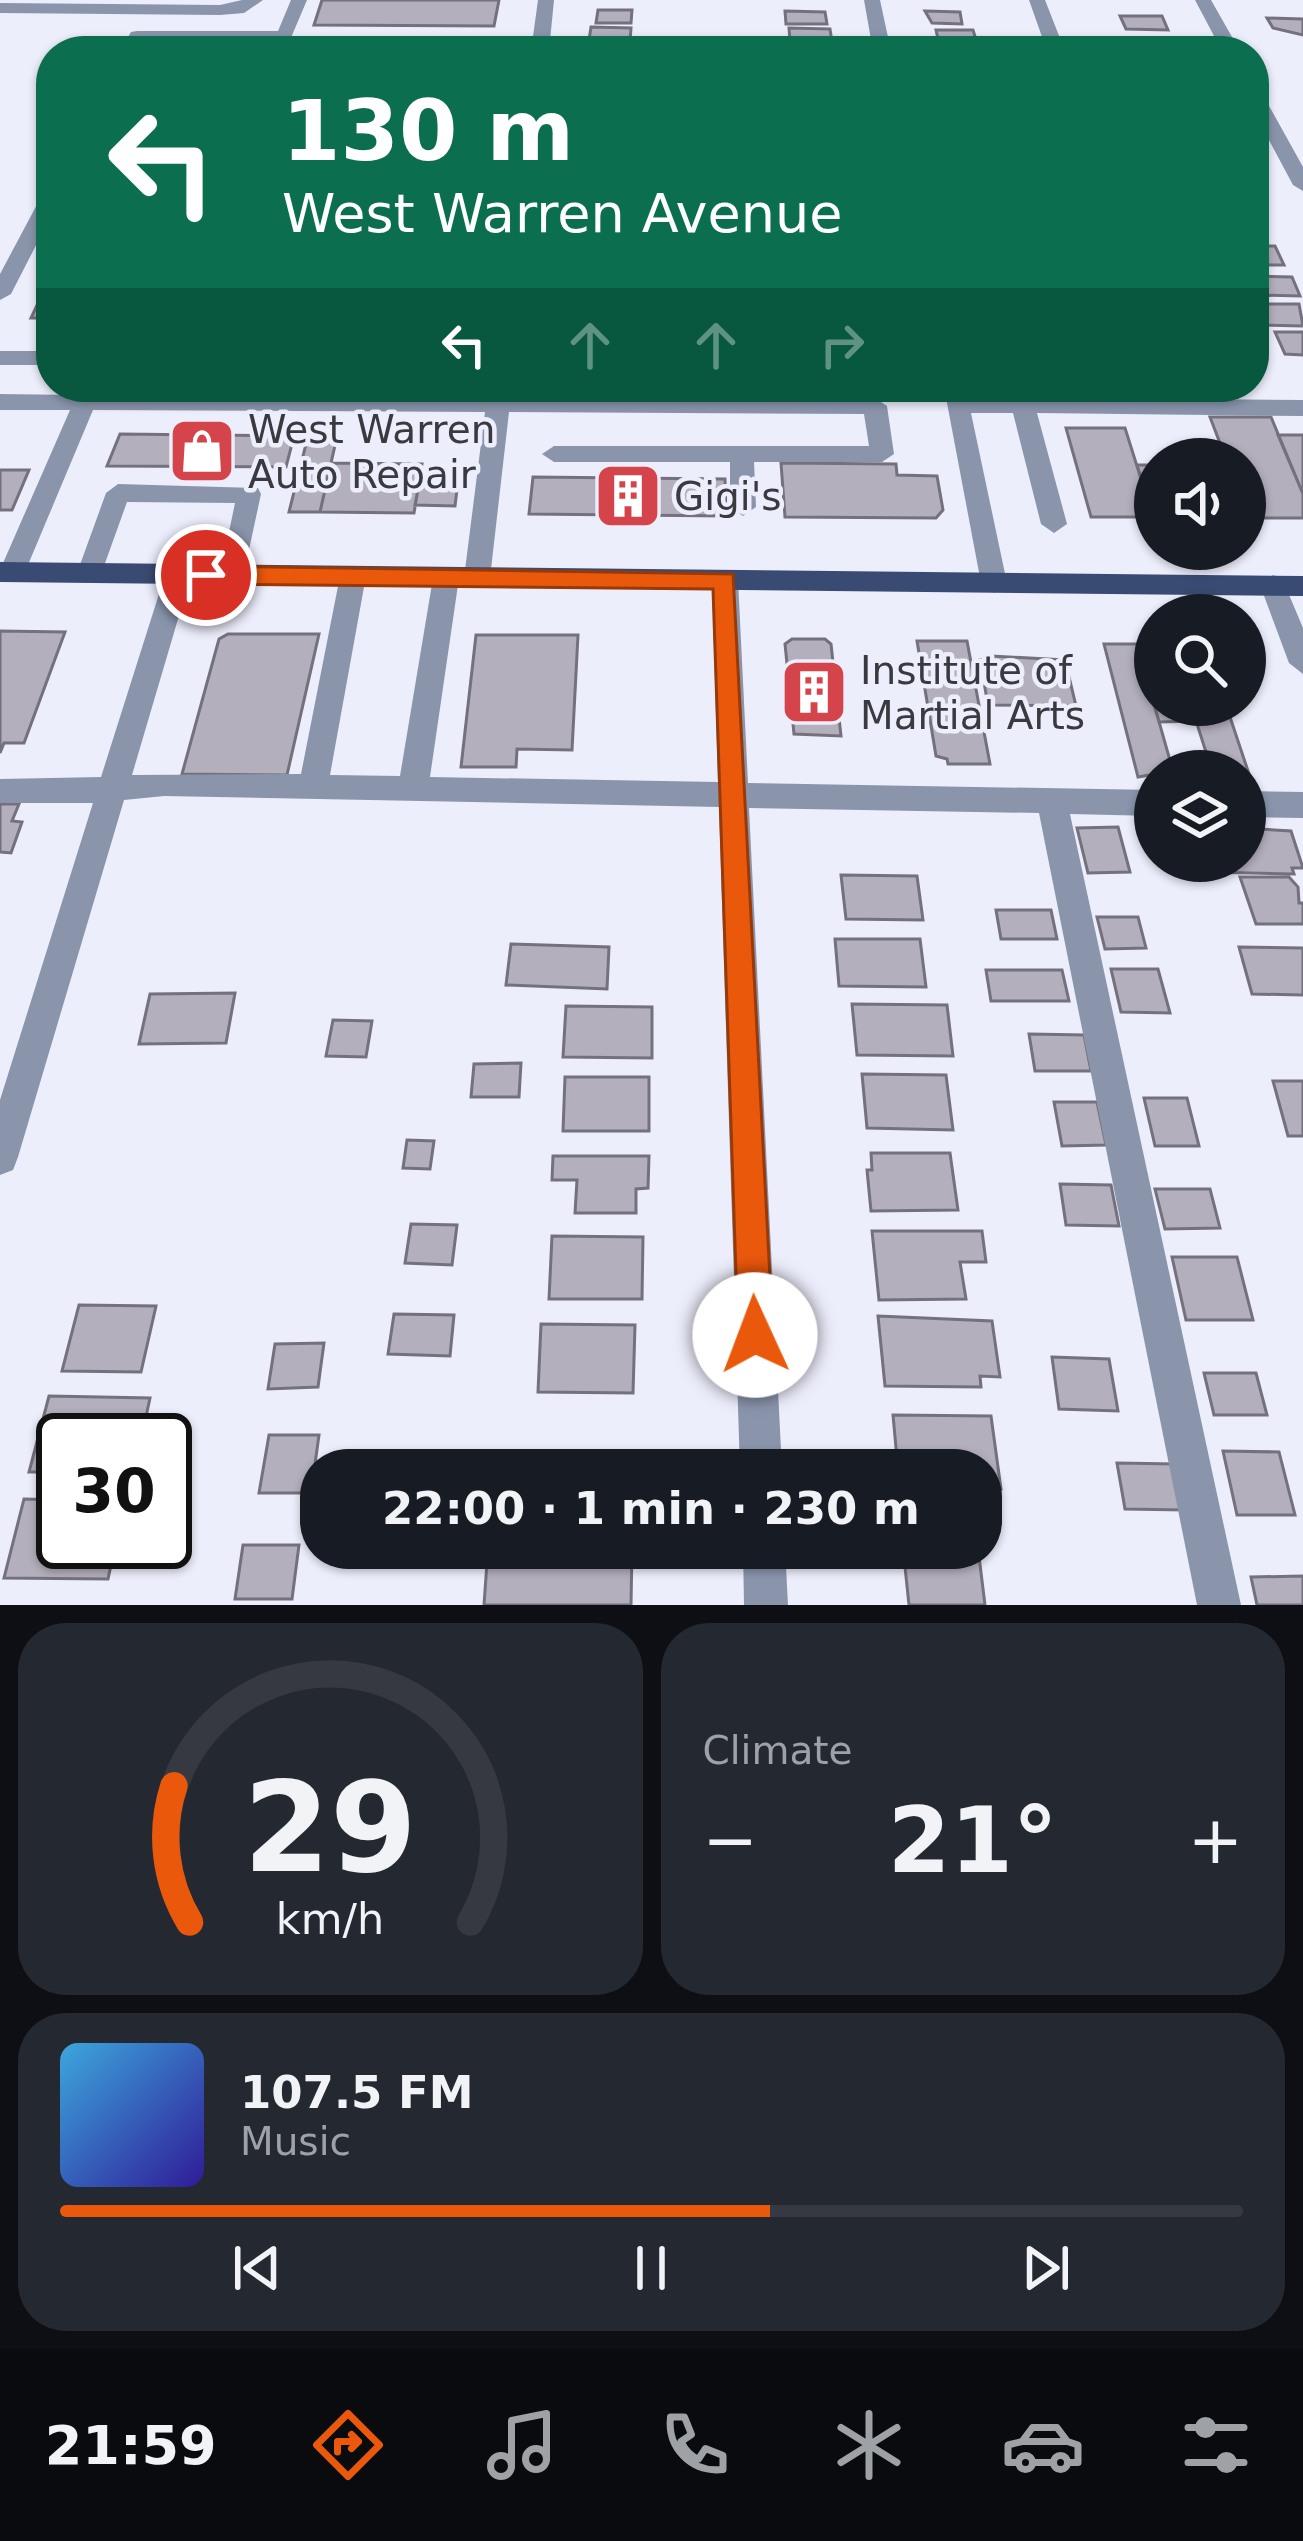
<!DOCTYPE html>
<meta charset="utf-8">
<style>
:root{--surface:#171b24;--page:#242831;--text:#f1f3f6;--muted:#9ea1a6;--line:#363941;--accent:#ea580c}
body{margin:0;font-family:"DejaVu Sans",sans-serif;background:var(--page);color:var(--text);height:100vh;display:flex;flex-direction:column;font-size:45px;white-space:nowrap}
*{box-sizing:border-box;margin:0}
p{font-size:39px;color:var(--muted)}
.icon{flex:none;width:66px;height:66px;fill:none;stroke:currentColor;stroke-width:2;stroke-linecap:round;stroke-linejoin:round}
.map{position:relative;height:1605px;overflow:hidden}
.side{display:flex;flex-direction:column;gap:18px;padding:18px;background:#0d0f14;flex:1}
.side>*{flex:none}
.top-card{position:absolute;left:36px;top:36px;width:1233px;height:366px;border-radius:48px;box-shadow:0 3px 9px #0004;background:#0b6e4f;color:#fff;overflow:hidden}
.buttons{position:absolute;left:1134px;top:438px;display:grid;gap:24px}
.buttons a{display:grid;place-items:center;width:132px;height:132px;border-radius:50%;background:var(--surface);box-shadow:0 3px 9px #0004;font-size:60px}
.speed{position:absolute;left:36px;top:1413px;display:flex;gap:24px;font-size:60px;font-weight:700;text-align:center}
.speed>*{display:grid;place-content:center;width:156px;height:156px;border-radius:50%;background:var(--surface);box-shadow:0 3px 9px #0004;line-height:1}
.speed .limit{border:6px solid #111;border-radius:18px;background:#fff;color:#111}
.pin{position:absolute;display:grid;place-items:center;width:102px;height:102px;color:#fff;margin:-51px;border:6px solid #fff;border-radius:50%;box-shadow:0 3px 12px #0007}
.me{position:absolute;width:132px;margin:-66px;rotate:358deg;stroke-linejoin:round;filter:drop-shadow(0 0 9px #0008)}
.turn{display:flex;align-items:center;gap:42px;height:252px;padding:0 48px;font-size:54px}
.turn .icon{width:156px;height:156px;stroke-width:2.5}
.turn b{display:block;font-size:84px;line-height:102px}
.lanes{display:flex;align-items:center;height:114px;padding:0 48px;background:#0003;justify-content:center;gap:60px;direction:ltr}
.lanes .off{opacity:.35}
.big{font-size:90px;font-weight:800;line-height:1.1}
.side .tile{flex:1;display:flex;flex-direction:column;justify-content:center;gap:18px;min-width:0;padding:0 42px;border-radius:48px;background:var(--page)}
.side .dial{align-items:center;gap:0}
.dial svg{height:312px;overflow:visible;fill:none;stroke:var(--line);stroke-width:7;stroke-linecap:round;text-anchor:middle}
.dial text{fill:var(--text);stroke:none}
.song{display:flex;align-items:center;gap:36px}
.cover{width:144px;height:144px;border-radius:18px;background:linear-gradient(135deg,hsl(200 70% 55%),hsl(250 70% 35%))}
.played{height:12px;border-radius:6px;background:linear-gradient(90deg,var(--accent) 60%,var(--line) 60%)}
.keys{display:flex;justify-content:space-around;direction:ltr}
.heat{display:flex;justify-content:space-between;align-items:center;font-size:66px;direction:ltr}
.side .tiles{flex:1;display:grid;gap:18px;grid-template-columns:1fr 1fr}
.tile:last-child{grid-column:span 2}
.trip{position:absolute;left:300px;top:1449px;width:702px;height:120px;border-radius:48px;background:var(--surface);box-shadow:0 3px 9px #0004;font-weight:800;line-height:120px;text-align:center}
.tabs{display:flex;height:192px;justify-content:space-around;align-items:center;background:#090b0e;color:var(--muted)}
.tabs .icon{width:84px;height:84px}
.tabs .active{color:var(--accent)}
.tabs b{font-size:54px;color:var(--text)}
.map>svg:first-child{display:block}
</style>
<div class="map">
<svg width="1303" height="1605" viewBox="0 0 1303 1605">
<rect width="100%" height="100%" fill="#edeefc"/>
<path fill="#b4afbc" stroke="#75707d" stroke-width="3" d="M322 0H499L494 26 314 25Z
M598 10H632L631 23H596Z
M785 11 825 12 827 24H786Z
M925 11 960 12 962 24 932 23Z
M1120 16H1162L1168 30 1126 29Z
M1267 18 1303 19V35L1273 28Z
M591 27 631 28 630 41 589 40Z
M789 28 830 29 832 42 790 41Z
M936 30H973L977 43H939Z
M1134 42H1176L1180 51H1138Z
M1254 246H1275L1284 265H1254Z
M51 276V318H31Z
M1254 276 1292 277 1300 296 1254 295Z
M1254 304H1299L1303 326 1254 325Z
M1275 332H1303V355L1285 354Z
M1210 417H1271L1303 494V518H1248L1245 459H1226Z
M1066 428H1125L1153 517H1091Z
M309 432H338L320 512H289Z
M120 434 294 436 286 467 107 466Z
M1278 435H1303V494Z
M331 463 422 464 414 513 320 512Z
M781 463 896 464 897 475 937 476 943 510 936 518 785 517Z
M1137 465H1155V517H1153Z
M0 470H29L12 510H0Z
M421 474H459L455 506 415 505Z
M533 477 725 479 726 516 529 514Z
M0 631 65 632 24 743H4L0 753Z
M228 634H319L287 775 182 774 219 639Z
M476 635H578L572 750 517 749 516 767H461Z
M792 639H825L831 644 841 736 794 734 785 644Z
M917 641H967L990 764H948L947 759 936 756Z
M1104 644H1137L1173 771 1138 777Z
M1137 644 1155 645V705H1191L1196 721 1159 722Z
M991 656 1065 660 1076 706 988 705 980 660H992Z
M1191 705H1226L1253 786H1245V771H1212Z
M0 804H19L12 821 22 822 11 853 0 852Z
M1118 827 1130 872 1088 873 1077 828Z
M1245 828 1291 831 1303 868H1292L1294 874 1205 872 1201 861H1245Z
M841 875 917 876 923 920 846 919Z
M1240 877H1289L1298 887 1299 903H1303V924H1256Z
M996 910H1051L1057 939H1001Z
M1097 917H1138L1146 948 1105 949Z
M835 939H920L926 987 839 986Z
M511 944 609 947 607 989 506 985Z
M1239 947 1303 948V995L1252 994Z
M1111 969H1158L1170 1013 1121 1012Z
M986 970H1062L1069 1001H991Z
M235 993 226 1043 139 1044 150 994Z
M852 1004 947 1005 953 1056 857 1055Z
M566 1006 652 1007V1058L563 1057Z
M333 1020 372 1021 366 1057 326 1056Z
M1029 1034 1084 1035 1091 1071H1035Z
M521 1063 519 1097H471L474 1064Z
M862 1074 946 1075 953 1130 867 1128Z
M565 1077H649V1131H563Z
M1273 1081H1303V1136H1288Z
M1144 1098H1187L1199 1146H1155Z
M1054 1102H1097L1106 1145 1062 1146Z
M407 1140 434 1141 430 1169 403 1168Z
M871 1153H950L958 1210 871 1211 867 1170H872Z
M553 1156H649L648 1188 636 1189V1213H575L577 1180H552Z
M1060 1184 1111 1185 1119 1226 1066 1225Z
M1155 1189H1210L1220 1228 1165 1229Z
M411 1224 457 1225 452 1265 405 1263Z
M872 1231H982L986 1262H960L966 1299 879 1300Z
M552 1236 643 1237 642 1299H549Z
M1172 1257H1237L1253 1320H1186Z
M79 1305 156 1306 141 1372 62 1371Z
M394 1314 454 1315 450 1356 388 1354Z
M878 1316 992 1321 1000 1377 980 1376 981 1387 885 1386Z
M541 1324 635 1325 633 1393 538 1392Z
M324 1343 318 1387 268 1389 275 1344Z
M1052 1357 1109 1359 1118 1411 1059 1409Z
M1204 1373H1256L1267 1415H1214Z
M49 1396 150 1398 141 1440H63V1472H29Z
M893 1415 991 1416 1001 1489H981V1470H898Z
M269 1435H319L311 1493H259Z
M1223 1451 1279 1452 1295 1515H1237Z
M1117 1463 1175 1464 1184 1510 1125 1509Z
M24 1499 63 1500V1542H116L108 1579 4 1578Z
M243 1545H299L292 1599H235Z
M488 1548H632L631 1605H484Z
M903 1548H978L985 1605H909Z
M1303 1576V1605H1257L1251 1577Z"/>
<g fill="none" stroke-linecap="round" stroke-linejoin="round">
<path fill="#8a95ac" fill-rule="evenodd" d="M242 0H263L244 13 220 15 0 13V3L220 5Z
M291 0H307L290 40 143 41 138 51H120L131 32 137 31H278Z
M538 0H554L549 51H531Z
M864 0H880L891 51H873Z
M1029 0H1045L1065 51H1047Z
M1195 0H1211L1240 51H1222Z
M1254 90 1263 95 1303 167V191L1293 185 1254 112Z
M51 191V216L11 294 0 300V274L41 197Z
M0 351H51V365H0Z
M80 387H100V395L487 397 488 387H512L510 397 875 398 887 406 894 454 882 462H754L756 507 743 516 730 507V462H554L542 454 554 446H869L864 414 509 412 490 578 477 588 464 578 485 412 93 410 25 572 12 582 3 579 0 570 70 410H0V394L76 395Z
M944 387H964L967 397 1303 400V416L1037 413 1067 524 1054 533 1041 524 1013 413H971L1007 583 994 593 981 583Z
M118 484 258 488 261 494 242 582 233 585 220 575 235 503 127 502 99 580H81L77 573 106 493Z
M178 565 191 575 132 775 301 774 340 576 353 566 366 576 330 775 400 776 433 578 446 568 459 578 430 777 718 782 712 580 725 570 738 580 748 783 1155 790V816L1070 814 1241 1605H1197L1039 813 749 808 782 1470H740L719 807 164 796 124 800 18 1157 13 1170 0 1175V1100L93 803H0V779L101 777 165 575Z
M1273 575 1282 578 1303 628V674L1289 663 1260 585Z
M1245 791 1303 792V818L1245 817Z
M743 1548H785L788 1605H744Z"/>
<path fill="#3a4b73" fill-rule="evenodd" d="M0 562 1303 576V596L0 582Z"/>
</g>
<path fill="#ea580c" stroke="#983908" stroke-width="3" d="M206 566 733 574 773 1335 768 1348 755 1353 743 1348 738 1335 713 589 206 584 194 575Z"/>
<defs>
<g id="shop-square" transform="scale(3.45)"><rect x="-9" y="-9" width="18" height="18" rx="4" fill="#d4444a" stroke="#edeefc"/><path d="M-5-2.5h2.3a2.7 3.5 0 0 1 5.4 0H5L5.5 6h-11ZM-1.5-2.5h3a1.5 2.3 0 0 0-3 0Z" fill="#fff"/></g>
<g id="building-square" transform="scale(3.45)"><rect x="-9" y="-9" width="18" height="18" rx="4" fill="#d4444a" stroke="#edeefc"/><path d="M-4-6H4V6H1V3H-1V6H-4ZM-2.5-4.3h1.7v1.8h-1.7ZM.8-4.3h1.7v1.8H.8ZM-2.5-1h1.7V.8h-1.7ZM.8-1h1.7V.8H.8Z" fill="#fff"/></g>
</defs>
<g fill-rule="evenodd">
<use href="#shop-square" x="202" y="451"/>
<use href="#building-square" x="628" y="496"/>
<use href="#building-square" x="814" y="692"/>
</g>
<g text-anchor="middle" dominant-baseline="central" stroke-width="9" stroke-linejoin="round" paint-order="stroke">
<g font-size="39" fill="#39393f" stroke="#edeefc" text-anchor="start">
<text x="248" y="429">West Warren<tspan x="248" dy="45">Auto Repair</tspan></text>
<text x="674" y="496">Gigi's</text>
<text x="860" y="670">Institute of<tspan x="860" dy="45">Martial Arts</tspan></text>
</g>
</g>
</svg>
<div class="buttons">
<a><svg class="icon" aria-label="sound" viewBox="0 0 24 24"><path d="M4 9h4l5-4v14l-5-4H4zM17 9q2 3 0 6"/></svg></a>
<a><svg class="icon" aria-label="search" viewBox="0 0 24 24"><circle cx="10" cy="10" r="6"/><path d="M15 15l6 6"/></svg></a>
<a><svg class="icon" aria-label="layers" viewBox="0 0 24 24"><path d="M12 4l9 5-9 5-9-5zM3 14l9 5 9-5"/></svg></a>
</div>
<div class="speed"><div class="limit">30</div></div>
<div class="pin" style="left:206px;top:575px;background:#d93025"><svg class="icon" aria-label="arrive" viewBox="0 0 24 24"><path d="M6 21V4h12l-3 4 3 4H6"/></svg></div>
<svg class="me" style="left:755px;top:1335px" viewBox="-20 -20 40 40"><circle r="19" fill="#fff"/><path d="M0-13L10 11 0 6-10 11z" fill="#ea580c"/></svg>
<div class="trip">22:00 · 1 min · 230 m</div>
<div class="top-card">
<div class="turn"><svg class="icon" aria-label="left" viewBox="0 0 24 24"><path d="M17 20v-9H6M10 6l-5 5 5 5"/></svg><div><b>130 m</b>West Warren Avenue</div></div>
<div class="lanes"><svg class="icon" aria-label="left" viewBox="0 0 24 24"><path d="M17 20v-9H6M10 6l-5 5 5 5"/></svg><svg class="icon off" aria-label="ahead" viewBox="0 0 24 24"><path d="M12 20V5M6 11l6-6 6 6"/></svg><svg class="icon off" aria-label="ahead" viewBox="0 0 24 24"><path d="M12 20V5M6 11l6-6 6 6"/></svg><svg class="icon off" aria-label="right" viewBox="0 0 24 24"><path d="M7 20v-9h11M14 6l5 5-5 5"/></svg></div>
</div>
</div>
<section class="side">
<div class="tiles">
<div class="tile dial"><svg viewBox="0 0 100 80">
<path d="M14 69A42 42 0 1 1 86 69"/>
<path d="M14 69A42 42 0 0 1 10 34" stroke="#ea580c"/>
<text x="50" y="56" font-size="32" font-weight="700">29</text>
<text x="50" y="72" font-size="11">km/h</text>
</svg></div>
<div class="tile"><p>Climate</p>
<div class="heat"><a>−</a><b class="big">21°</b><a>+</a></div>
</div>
<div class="tile">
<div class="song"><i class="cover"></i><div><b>107.5 FM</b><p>Music</p></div></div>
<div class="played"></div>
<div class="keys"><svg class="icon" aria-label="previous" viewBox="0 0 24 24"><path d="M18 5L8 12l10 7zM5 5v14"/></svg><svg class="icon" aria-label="pause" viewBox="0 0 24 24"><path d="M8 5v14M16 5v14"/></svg><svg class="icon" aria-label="next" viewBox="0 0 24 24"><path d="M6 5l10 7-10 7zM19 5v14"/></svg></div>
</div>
</div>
</section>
<nav class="tabs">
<b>21:59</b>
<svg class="icon active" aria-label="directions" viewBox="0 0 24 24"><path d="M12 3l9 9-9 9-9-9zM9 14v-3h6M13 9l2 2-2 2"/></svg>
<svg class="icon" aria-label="music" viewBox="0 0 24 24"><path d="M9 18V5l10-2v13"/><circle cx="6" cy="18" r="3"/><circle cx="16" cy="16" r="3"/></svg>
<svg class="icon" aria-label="phone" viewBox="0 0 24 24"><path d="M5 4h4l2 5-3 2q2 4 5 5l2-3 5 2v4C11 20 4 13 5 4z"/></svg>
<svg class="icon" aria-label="climate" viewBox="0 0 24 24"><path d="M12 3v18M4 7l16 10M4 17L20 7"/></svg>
<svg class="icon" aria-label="car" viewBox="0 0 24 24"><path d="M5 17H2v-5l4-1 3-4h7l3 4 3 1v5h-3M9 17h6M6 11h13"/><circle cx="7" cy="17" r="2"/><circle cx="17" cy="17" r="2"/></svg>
<svg class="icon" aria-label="filters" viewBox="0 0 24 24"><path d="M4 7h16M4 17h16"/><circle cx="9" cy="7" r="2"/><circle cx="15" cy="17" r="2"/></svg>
</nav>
